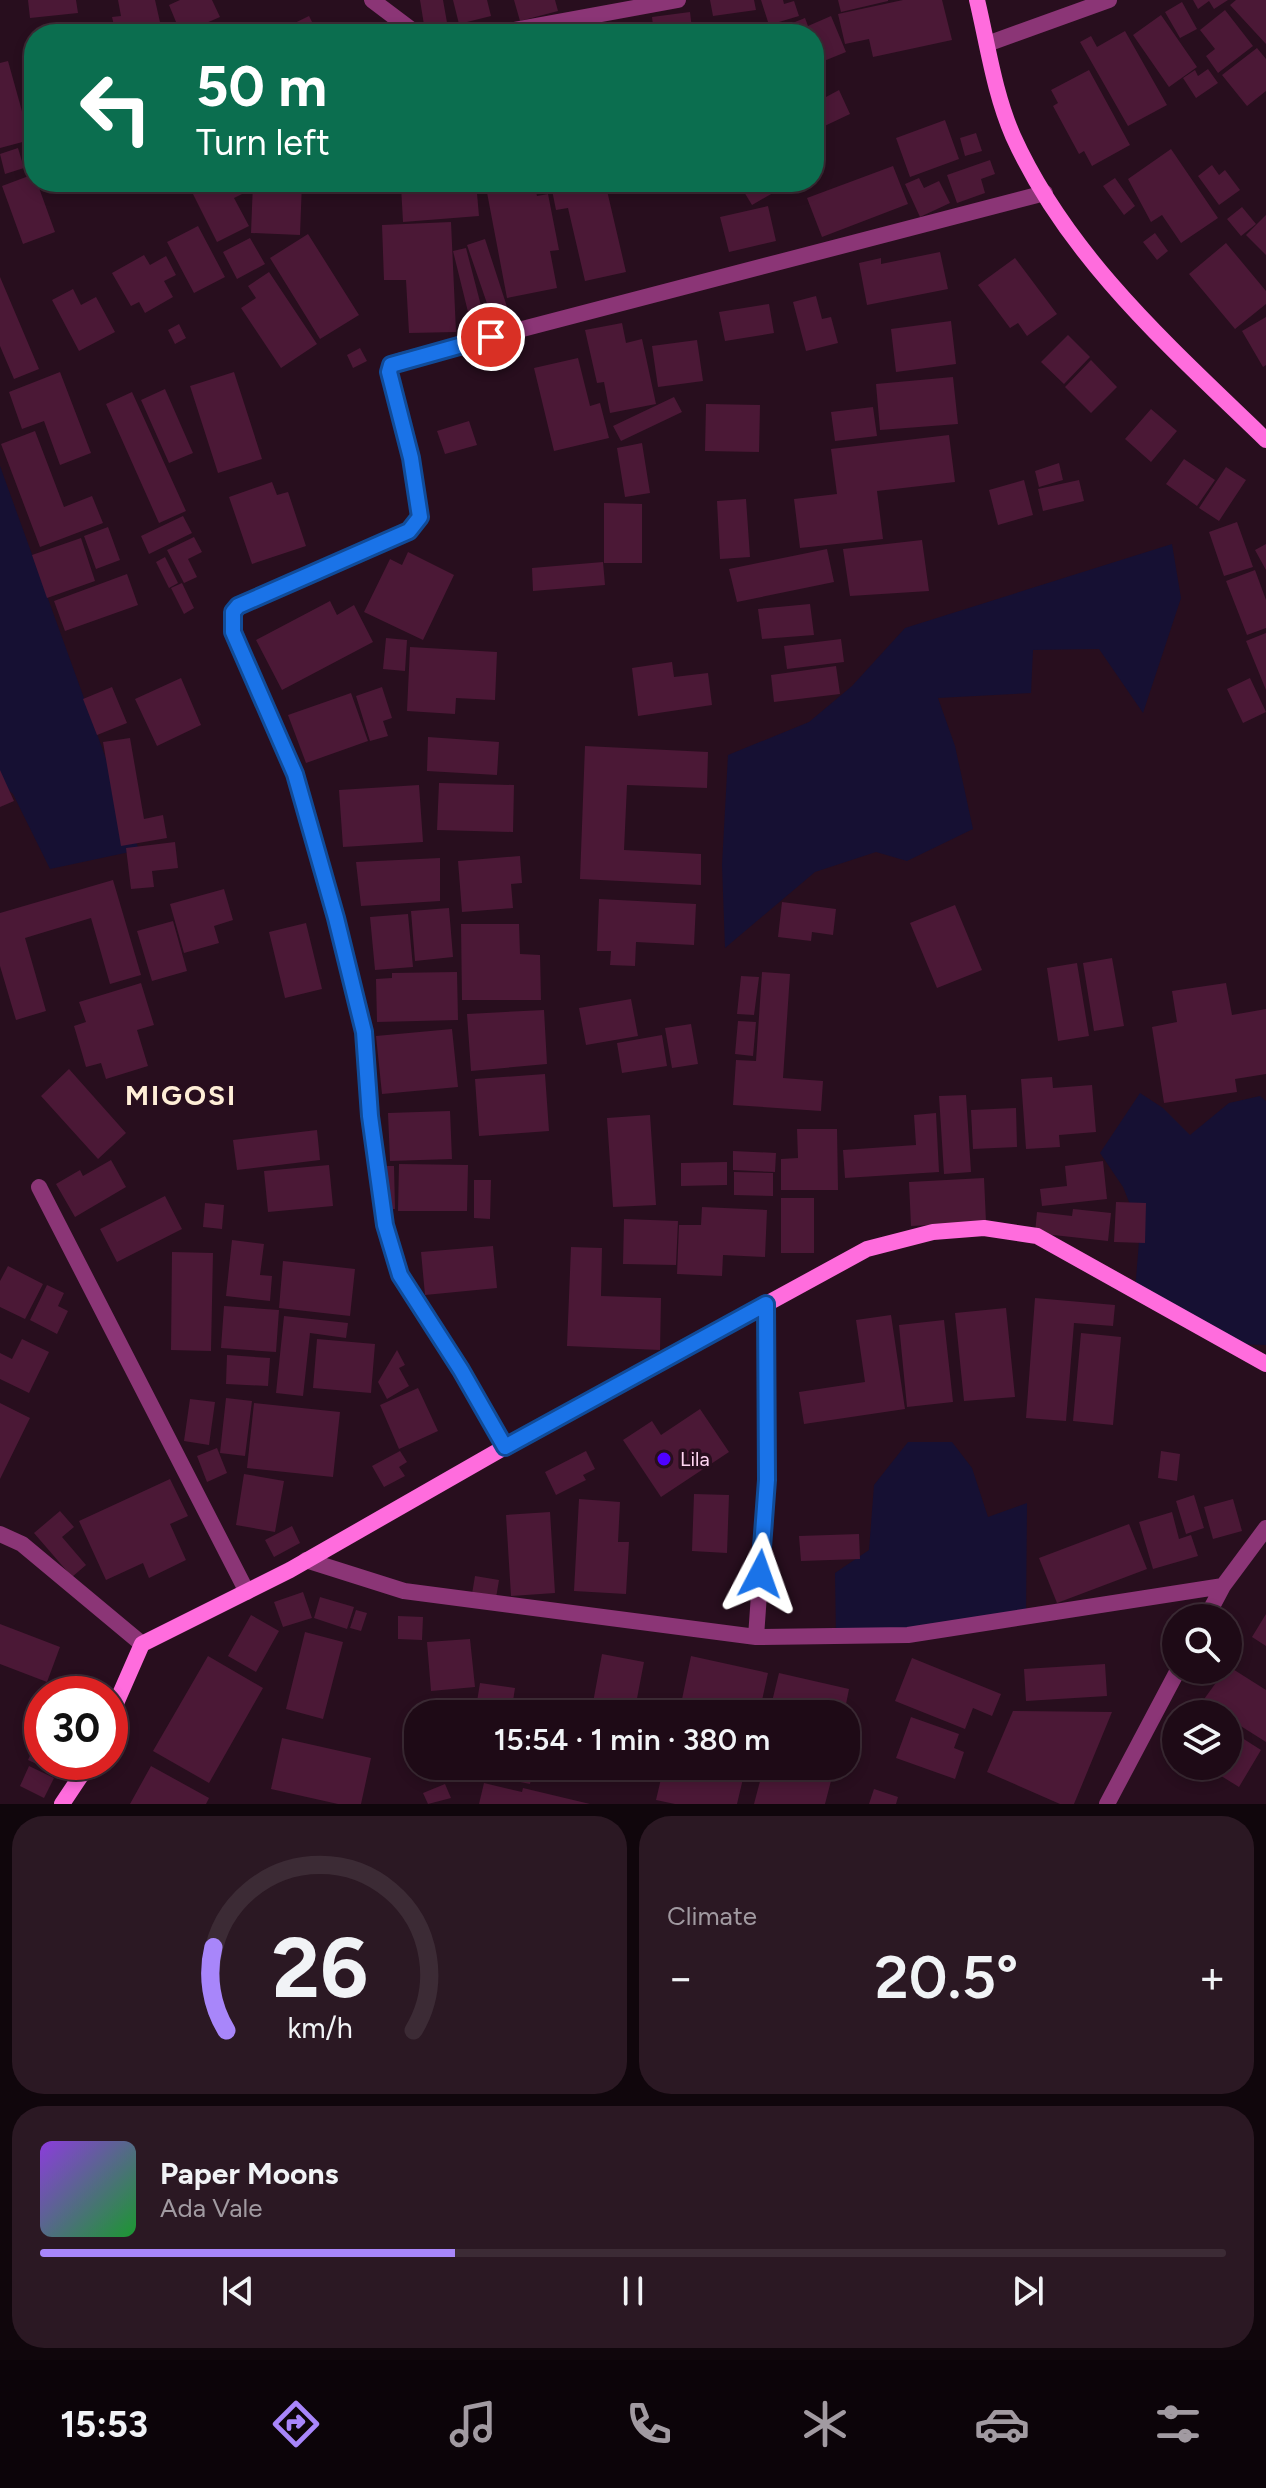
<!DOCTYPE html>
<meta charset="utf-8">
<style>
:root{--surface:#1e0a16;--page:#2b1823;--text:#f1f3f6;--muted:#a19aa1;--line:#3c2b35;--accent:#a886fa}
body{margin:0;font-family:Figtree,sans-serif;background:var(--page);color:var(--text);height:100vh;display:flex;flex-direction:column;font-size:30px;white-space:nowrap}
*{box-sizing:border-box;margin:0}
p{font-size:26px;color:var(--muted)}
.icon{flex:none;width:44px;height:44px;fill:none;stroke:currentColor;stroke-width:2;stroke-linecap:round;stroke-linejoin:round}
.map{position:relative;height:1804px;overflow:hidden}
.panel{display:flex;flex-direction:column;gap:12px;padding:12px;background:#10060c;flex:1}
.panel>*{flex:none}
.guide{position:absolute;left:24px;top:24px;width:800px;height:168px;border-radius:32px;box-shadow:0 4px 12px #0003,0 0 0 2px var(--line);background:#0b6e4f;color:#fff;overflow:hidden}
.controls{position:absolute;left:1162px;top:1604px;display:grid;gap:16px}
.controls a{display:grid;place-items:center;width:80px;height:80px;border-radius:50%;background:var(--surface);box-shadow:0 4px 12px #0003,0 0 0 2px var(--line);font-size:40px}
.speed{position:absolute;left:24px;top:1676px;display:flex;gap:16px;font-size:40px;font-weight:700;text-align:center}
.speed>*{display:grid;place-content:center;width:104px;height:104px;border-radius:50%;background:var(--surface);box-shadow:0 4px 12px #0003,0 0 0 2px var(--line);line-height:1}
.speed .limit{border:12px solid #d22;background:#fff;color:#111}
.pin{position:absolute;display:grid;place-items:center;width:68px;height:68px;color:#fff;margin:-34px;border:4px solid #fff;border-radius:50%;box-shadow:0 2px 8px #0007}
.me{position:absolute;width:88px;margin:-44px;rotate:4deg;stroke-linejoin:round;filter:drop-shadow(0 0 6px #0008)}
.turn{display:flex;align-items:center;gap:28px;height:168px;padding:0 40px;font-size:36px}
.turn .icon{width:104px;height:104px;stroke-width:2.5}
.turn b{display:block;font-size:56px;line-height:68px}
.big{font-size:60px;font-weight:600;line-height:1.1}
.panel .card{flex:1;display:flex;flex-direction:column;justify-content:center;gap:12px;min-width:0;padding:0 28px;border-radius:32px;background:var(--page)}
.panel .dial{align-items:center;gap:0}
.dial svg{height:208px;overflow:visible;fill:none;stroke:var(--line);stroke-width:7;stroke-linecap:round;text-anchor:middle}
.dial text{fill:var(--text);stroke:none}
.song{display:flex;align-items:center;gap:24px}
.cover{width:96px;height:96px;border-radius:12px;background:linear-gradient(135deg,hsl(270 70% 55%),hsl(130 70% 35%))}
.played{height:8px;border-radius:4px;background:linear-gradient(90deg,var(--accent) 35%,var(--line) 35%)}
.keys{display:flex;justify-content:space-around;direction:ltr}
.heat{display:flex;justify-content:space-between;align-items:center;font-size:44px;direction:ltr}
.panel .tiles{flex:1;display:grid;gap:12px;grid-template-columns:1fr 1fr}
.card:last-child{grid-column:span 2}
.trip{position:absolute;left:404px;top:1700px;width:456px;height:80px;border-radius:32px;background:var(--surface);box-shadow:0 4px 12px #0003,0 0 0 2px var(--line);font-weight:600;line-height:80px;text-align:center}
.tabs{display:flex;height:128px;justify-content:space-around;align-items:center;background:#0c0409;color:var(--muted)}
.tabs .icon{width:56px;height:56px}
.tabs .on{color:var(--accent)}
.tabs b{font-size:36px;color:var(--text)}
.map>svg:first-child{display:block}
</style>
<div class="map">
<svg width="1266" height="1804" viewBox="0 0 1266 1804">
<rect width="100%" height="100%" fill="#280e1e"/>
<path fill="#161033" d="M0 466 139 850 50 869 13 794 0 782Z
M1172 544 1181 598 1143 713 1099 649 1033 650 1031 693 938 698 955 746 973 829 907 861 876 852 815 872 725 948 722 865 728 755 809 722 852 686 905 628Z
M1140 1093 1163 1108 1190 1135 1229 1103 1260 1096 1266 1101V1345L1230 1344 1135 1291 1140 1229 1123 1187 1100 1153Z
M908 1442H952L972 1468 988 1517 1027 1503 1026 1616 836 1638 835 1573 869 1550 874 1485Z"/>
<path fill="#4b1836" d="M28 0H76L78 13 30 18Z
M118 0H155L162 31 116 34 112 17 121 16Z
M180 0H212L220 17 181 34 169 5Z
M420 0H443L448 28 425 31Z
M453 0H487L491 16 459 24Z
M514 0H555L558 11 520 21Z
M710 0H754L756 10 713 16Z
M761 0H783L784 4 794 1 799 16 769 25Z
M838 0H888V1L841 12Z
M903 0H942L952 40 873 57 869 39 845 44 838 14Z
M1193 0H1228L1214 9 1209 1 1198 9Z
M1236 0H1266V44L1230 5Z
M1182 2 1197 29 1180 38 1165 12Z
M1225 10 1253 46 1218 73 1206 56 1215 49 1200 30Z
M690 12 692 29 707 27 708 34H654L652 17Z
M1161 15 1197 67 1169 87 1133 35Z
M309 16 318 34H272Z
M831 16 846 52 814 65V34H783L780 28 805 18 808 26Z
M231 25 234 34H206V33Z
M1125 31 1167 105 1128 126 1080 42 1091 36 1097 47Z
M1257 48 1266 59V91L1247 106 1222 75Z
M8 61 30 140 0 148V63Z
M1208 69 1218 83 1196 98 1183 78 1195 70 1198 76Z
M1089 70 1130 145 1092 166 1084 151 1079 154 1053 106 1058 103 1051 90Z
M819 84 826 97 839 90 850 114 814 131V86Z
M945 120 959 159 910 177 896 138Z
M976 133 982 151 965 156 960 138Z
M18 148 24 168 5 174 0 154Z
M1171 149 1218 218 1181 243 1162 215 1151 222 1128 179Z
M990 160 995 174 981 179 985 193 957 203 947 175Z
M1212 165 1219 175 1225 170 1240 190 1219 205 1198 176Z
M893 166 908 204 822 237 807 198Z
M34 174 55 232 23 244 2 186Z
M919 178 924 188 939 181 950 203 920 217 905 184Z
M1115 178 1135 206 1124 215 1103 186Z
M202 182H238L244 193 234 198 249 226 217 242 190 188Z
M253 182H302L300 235 251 233Z
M430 182H476L479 216 403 222 401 186Z
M485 182H534L537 196 548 194 559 250 550 251 557 288 507 298Z
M557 182H605L626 272 585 281 568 208 556 210 551 185Z
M738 182H792L752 205Z
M768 206 776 241 729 252 720 217Z
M1242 207 1256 224 1241 236 1227 219Z
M1266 215V255L1246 235Z
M451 222 456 332 409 333 406 280H384L382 225Z
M198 226 225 277 194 293 167 242Z
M1155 233 1168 251 1157 260 1143 242Z
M308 234 359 315 320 339 270 258Z
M250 238 265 264 237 279 223 252Z
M485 239 510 316 493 321 467 245Z
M1226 243 1266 291V304L1235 329 1189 274Z
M466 248 485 321 471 324 453 251Z
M940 252 948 289 867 305 859 263 881 258V264Z
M144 255 150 265 166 256 176 275 164 281 173 297 145 313 139 302 131 306 112 273Z
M1015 258 1057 314 1027 336 1018 323 1010 328 978 285Z
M269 272 317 344 281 368 241 308 256 298 248 286Z
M0 277 39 369 14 379 0 346Z
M73 289 81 305 96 297 115 332 79 351 52 300Z
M816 296 822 319 831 317 838 343 806 351 793 302Z
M769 304 774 333 725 341 719 312Z
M1266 317V365L1263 367 1242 331Z
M951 321 956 364 896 372 891 329Z
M622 323 626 343 642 339 656 404 610 413 604 382 597 383 585 330Z
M179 324 186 338 175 344 168 330Z
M1068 335 1090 357 1064 384 1041 362Z
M697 340 703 381 658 387 652 346Z
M360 348 367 361 353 368 347 355Z
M578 358 590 406 600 403 609 438 554 451 534 368Z
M1091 360 1117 387 1091 413 1065 387Z
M60 372 91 453 60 465 44 421 22 429 9 392Z
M234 372 262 459 218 473 190 386Z
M953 377 958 424 880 430 876 384Z
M165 389 193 453 169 463 141 400Z
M132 392 186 511 159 523 106 404Z
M674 397 682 412 621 441 613 426Z
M706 404 760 405 759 452 705 451Z
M873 407 877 436 835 441 831 412Z
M1151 409 1177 431 1151 462 1125 439Z
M469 421 477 445 445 454 437 431Z
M35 431 64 507 92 496 103 523 40 547 1 444Z
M949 435 955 482 877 491 883 539 800 548 794 499 837 494 831 449Z
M642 443 650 493 625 497 617 448Z
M1184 459 1215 480 1197 506 1166 484Z
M1059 463 1063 480 1039 487 1035 471Z
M1226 467 1246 480 1219 521 1199 508Z
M1024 480 1033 515 998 525 989 490Z
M1079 480 1084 501 1043 511 1038 489Z
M272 482 277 495 288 492 306 546 252 564 229 497Z
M746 499 750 557 720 559 717 501Z
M604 503 642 504V563H604Z
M183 516 192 533 149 554 141 536Z
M1237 522 1253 567 1224 576 1209 532Z
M108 527 120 560 96 569 84 536Z
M194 537 202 552 188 559 197 577 184 583 167 550Z
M81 538 95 581 47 598 32 555Z
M922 540 929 591 850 596 843 549Z
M1266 544V570L1255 550Z
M827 549 834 582 737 602 729 569Z
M408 552 454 575 423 640 364 612 390 559 402 565Z
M165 557 178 583 169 588 156 562Z
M603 562 605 585 533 591 532 568Z
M1255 570 1266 600V628L1247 635 1226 581Z
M127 574 138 605 65 631 54 601Z
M182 583 194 608 184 614 171 588Z
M330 601 337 615 354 605 373 642 282 690 256 640Z
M810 604 814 635 762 639 758 609Z
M1266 633V690L1246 641Z
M386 638 407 640 405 671 383 669Z
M841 639 844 662 787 669 784 646Z
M410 647 497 652 495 700 456 698 455 714 407 711Z
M672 662 674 677 708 673 712 705 638 716 632 668Z
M836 666 840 694 774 702 771 675Z
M181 678 201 725 157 746 135 699Z
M1250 678 1266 712 1243 723 1227 689Z
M112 687 127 723 97 735 83 699Z
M382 687 392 718 383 721 388 736 370 741 356 696Z
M351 693 368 741 306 763 288 715Z
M428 737 499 742 497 775 427 771Z
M130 738 144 819 163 815 167 838 121 846 103 742Z
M585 746 708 752 707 788 627 785 624 850 701 854V885L580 879Z
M0 770 14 801 0 807Z
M439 783 514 785 513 832 437 830Z
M419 785 423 842 343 847 339 790Z
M175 842 178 868 152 871 154 887 131 889 126 848Z
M520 856 522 883 511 884 513 908 462 912 458 861Z
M440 858V901L361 906 356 862Z
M113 880 141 975 110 984 91 918 25 938 46 1011 16 1020 0 966V913Z
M224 889 233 920 214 926 219 943 184 953 170 904Z
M599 899 696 904 694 945 636 942 635 966 610 965 611 951H597Z
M782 902 836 909 833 935 812 932 811 941 778 937Z
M955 905 982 970 937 988 910 923Z
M449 908 453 957 415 961 411 911Z
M408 914 413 967 375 970 370 917Z
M173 921 187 971 152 981 137 931Z
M306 923 322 989 285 998 269 932Z
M461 924H519L520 954 540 955 541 1000H462Z
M1112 958 1124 1026 1094 1031 1083 963Z
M1077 963 1089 1036 1058 1041 1047 968Z
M457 972 458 1020 377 1022 376 979 392 978V973Z
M762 972 790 974 783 1078 823 1081 821 1111 733 1105 736 1060 756 1061Z
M741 976 759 977 754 1015 737 1014Z
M141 983 154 1025 137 1030 148 1066 106 1079 101 1063 86 1067 74 1026 86 1022 79 1002Z
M1226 983 1232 1015 1266 1009V1074L1235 1079 1237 1092 1164 1103 1152 1027 1177 1022 1172 991Z
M631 999 638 1036 586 1045 579 1008Z
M544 1010 547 1064 471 1071 467 1014Z
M738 1021 756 1022 753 1056 735 1054Z
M691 1024 698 1064 672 1068 665 1028Z
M452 1029 458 1087 382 1094 376 1036Z
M662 1035 667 1066 622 1073 617 1043Z
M69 1069 126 1133 98 1159 41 1096Z
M545 1074 549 1131 479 1136 475 1079Z
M1052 1077 1053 1088 1092 1085 1096 1132 1059 1135 1060 1147 1026 1149 1021 1079Z
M966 1095 971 1172 944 1174 939 1096Z
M1016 1108 1017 1147 973 1149 971 1110Z
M450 1111 452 1159 390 1161 388 1113Z
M936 1113 939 1172 845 1178 843 1150 916 1145 914 1115Z
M650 1115 656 1205 613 1207 607 1118Z
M797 1129H837L838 1190H781V1159L798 1158Z
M317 1130 320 1160 237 1170 233 1140Z
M733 1151 776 1153 775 1172 733 1170Z
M111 1160 126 1187 75 1217 56 1184 80 1170 83 1176Z
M1103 1161 1107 1199 1042 1206 1040 1189 1067 1186 1065 1166Z
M727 1162V1185L681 1186V1163Z
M399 1164 468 1165 467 1211H398Z
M329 1165 333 1206 268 1212 264 1171Z
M383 1166H394L395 1209H384Z
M734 1172 773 1173V1196L734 1195Z
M984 1178 986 1222 911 1226 909 1182Z
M474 1180H491L490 1219 474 1218Z
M165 1196 182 1229 117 1262 100 1229Z
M781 1198H814V1253H781Z
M1116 1202 1146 1203 1145 1243 1114 1242Z
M205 1203 224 1205 222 1229 203 1227Z
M702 1207 767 1210 765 1257 723 1255 722 1276 677 1274 679 1225H701Z
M1073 1209 1111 1213 1108 1241 1035 1233 1037 1212 1072 1216Z
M624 1219 678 1221 676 1265 623 1264Z
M232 1240 264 1244 260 1275 272 1276 270 1301 226 1296Z
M493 1246 497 1288 425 1295 421 1252Z
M571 1247 602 1248 601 1296 661 1298 660 1350 567 1346Z
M172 1252 213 1253 211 1351 171 1350Z
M283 1261 355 1269 350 1316 279 1308Z
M8 1266 43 1284 25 1319 0 1307V1281Z
M47 1285 64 1293 58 1306 68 1311 57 1334 30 1320Z
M1035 1298 1115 1305 1113 1326 1074 1323 1066 1421 1026 1418Z
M224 1306 279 1310 276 1352 221 1348Z
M1006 1308 1015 1397 964 1401 955 1313Z
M891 1315 905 1409 804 1424 799 1392 865 1382 856 1320Z
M284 1316 348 1323 346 1338 310 1333 303 1396 276 1393Z
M944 1320 953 1402 907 1407 899 1325Z
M1081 1333 1121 1337 1113 1425 1073 1421Z
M22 1339 49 1352 29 1393 0 1379V1353L12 1359Z
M317 1339 375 1344 371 1393 313 1388Z
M397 1350 405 1365 399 1368 409 1386 387 1399 378 1382Z
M227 1355 270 1358 268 1386 226 1384Z
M418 1388 438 1431 399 1449 380 1405Z
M226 1398 252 1401 245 1456 220 1453Z
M190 1399 215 1402 209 1445 184 1441Z
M0 1403 30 1418 0 1479Z
M254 1403 340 1412 333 1477 247 1468Z
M700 1409 729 1452 661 1497 623 1440 652 1421 661 1435Z
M217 1448 227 1473 207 1482 197 1456Z
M400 1451 407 1462 399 1467 405 1476 384 1487 372 1466Z
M586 1451 595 1469 583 1475 586 1480 556 1495 545 1472Z
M1161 1451 1180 1454 1177 1481 1158 1478Z
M244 1474 284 1481 275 1532 236 1525Z
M170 1479 188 1516 170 1524 186 1560 149 1578 143 1563 106 1580 79 1521Z
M694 1494 729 1495 727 1553 692 1551Z
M1194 1495 1204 1528 1186 1534 1176 1501Z
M579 1499 620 1502 618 1542H629L626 1594 574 1591Z
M1233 1499 1242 1531 1213 1539 1204 1507Z
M60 1511 74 1527 62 1537 86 1565 72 1577 34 1533Z
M550 1512 555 1593 511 1596 506 1515Z
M1172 1512 1179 1539 1191 1535 1198 1556 1153 1569 1139 1522Z
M1129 1524 1147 1569 1057 1603 1039 1558Z
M292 1526 300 1543 274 1557 265 1540Z
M859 1534 860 1559 801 1561 799 1536Z
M475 1576 499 1580 496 1598 472 1594Z
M303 1592 312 1618 283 1627 274 1602Z
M320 1597 354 1607 347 1629 314 1618Z
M356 1610 367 1613 361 1631 350 1628Z
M1266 1614V1646L1252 1637Z
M251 1615 279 1631 256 1672 228 1656Z
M398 1616 423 1617 422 1640 398 1639Z
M0 1624 60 1647 47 1682 0 1664Z
M305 1632 343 1642 323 1719 286 1709Z
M470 1639 475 1687 431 1691 427 1642Z
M602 1654 644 1662 634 1714 592 1708Z
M208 1656 263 1688 209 1783 153 1751Z
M691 1656 768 1673 759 1714H730L681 1704Z
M912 1658 1001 1694 992 1716 973 1708 965 1729 895 1701Z
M1105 1664 1107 1696 1026 1701 1024 1669Z
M1228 1666 1266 1690V1742L1228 1718V1714L1202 1702Z
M779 1673 849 1689 844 1714H769Z
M91 1678 103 1684 98 1694H83Z
M480 1683 515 1688 511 1714H475Z
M1013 1711 1112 1712 1074 1804H1060L987 1772Z
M911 1717 959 1734 954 1748 964 1752 955 1779 896 1758Z
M1228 1729 1261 1750 1239 1787 1205 1766H1228Z
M39 1735 42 1737V1762H64L58 1774 28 1760Z
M282 1738 371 1758 361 1804H338L271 1789Z
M29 1766 54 1778 44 1798 20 1786Z
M151 1766 209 1798 206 1804H130Z
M507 1766H534L530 1784 505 1779Z
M595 1766H638L636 1776Z
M664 1766H746L737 1804H675L656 1800Z
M764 1766H790L832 1777 825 1804H754Z
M809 1766H828L827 1771Z
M484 1783 522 1792 523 1788 590 1804H479Z
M445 1784 451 1798 428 1804 423 1793Z
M874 1789 898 1797 896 1804H869Z"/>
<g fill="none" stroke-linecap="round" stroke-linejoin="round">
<path stroke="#8b3576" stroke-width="16" d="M372 0 417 34
M492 34 678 0
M987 44 1109 0
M39 1187 247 1592
M505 1447 461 1370 400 1275 385 1225 370 1116 364 1032 336 918 307 811 281 739 233 632V612L238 606 409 531 420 517 411 458 389 372 399 361 1045 193
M0 1534 22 1544 142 1644
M306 1560 404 1591 756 1637 908 1635 1223 1586
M1206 1618 1223 1586 1266 1528
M756 1637 767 1480 766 1304
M1107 1804 1178 1670"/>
<path stroke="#ff6cdd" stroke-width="16" d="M977 0C988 46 994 92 1013 136 1068 258 1172 349 1266 440
M110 1717 142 1644 290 1570 505 1447 867 1249 933 1232 984 1228 1037 1236 1266 1364
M62 1804 90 1762"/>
</g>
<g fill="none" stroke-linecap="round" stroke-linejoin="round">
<g stroke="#114b97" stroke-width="20">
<path id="route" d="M491 337 391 365 389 372 411 458 420 517 409 531 238 606 233 612V632L295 774 336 918 364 1032 370 1116 385 1225 400 1275 461 1370 505 1447 766 1304 767 1480 760 1574"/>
</g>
<use href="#route" stroke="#1a73e8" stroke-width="14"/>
</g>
<circle fill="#4e01ff" stroke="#280e1e" stroke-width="3" cx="664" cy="1459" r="8"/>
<g text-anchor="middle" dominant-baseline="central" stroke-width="7" stroke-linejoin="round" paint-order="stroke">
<g font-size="20" fill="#ffd5f2" stroke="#280e1e" text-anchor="start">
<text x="680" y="1459">Lila</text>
</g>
<g font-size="28" font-weight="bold" letter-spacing="2" fill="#ffeed7" stroke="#280e1e">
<text x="181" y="1095">MIGOSI</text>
</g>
</g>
</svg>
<div class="controls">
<a><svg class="icon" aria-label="search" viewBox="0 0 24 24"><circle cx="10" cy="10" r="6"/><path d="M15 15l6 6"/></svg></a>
<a><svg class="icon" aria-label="layers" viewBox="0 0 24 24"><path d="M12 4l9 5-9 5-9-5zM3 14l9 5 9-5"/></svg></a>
</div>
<div class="speed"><div class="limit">30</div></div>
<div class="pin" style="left:491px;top:337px;background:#d93025"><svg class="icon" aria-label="arrive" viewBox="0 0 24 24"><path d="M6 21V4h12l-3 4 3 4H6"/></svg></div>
<svg class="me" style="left:760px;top:1574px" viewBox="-20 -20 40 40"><path d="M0-17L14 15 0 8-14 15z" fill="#1a73e8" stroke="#fff" stroke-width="4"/></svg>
<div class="trip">15:54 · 1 min · 380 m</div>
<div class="guide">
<div class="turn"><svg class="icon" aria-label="left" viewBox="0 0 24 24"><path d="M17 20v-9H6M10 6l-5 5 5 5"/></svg><div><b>50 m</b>Turn left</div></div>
</div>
</div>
<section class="panel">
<div class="tiles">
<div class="card dial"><svg viewBox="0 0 100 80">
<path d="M14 69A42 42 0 1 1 86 69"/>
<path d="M14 69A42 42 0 0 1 9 37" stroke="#a886fa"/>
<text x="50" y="56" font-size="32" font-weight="700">26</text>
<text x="50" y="72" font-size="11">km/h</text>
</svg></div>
<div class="card"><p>Climate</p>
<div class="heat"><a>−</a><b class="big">20.5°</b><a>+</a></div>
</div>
<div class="card">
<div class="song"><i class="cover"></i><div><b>Paper Moons</b><p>Ada Vale</p></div></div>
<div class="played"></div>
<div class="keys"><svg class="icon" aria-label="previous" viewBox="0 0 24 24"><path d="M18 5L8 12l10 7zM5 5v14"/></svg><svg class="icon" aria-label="pause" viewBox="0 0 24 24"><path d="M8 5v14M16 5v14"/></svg><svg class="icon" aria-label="next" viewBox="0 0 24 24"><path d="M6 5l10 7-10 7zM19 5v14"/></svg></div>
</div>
</div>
</section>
<nav class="tabs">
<b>15:53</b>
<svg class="icon on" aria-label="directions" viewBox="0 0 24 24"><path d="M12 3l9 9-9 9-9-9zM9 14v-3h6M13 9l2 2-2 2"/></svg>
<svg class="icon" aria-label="music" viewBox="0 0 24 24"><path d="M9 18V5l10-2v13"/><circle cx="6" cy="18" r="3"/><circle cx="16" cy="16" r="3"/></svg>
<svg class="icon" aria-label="phone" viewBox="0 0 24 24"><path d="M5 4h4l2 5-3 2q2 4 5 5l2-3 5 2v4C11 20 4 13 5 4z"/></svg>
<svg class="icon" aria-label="climate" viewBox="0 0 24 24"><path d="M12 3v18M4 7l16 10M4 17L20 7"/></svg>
<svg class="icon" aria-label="car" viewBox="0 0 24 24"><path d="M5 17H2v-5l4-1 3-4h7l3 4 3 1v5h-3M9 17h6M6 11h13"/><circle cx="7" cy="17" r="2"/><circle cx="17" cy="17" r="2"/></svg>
<svg class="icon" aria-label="filters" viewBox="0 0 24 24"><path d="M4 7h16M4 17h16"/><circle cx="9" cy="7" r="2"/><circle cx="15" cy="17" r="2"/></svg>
</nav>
